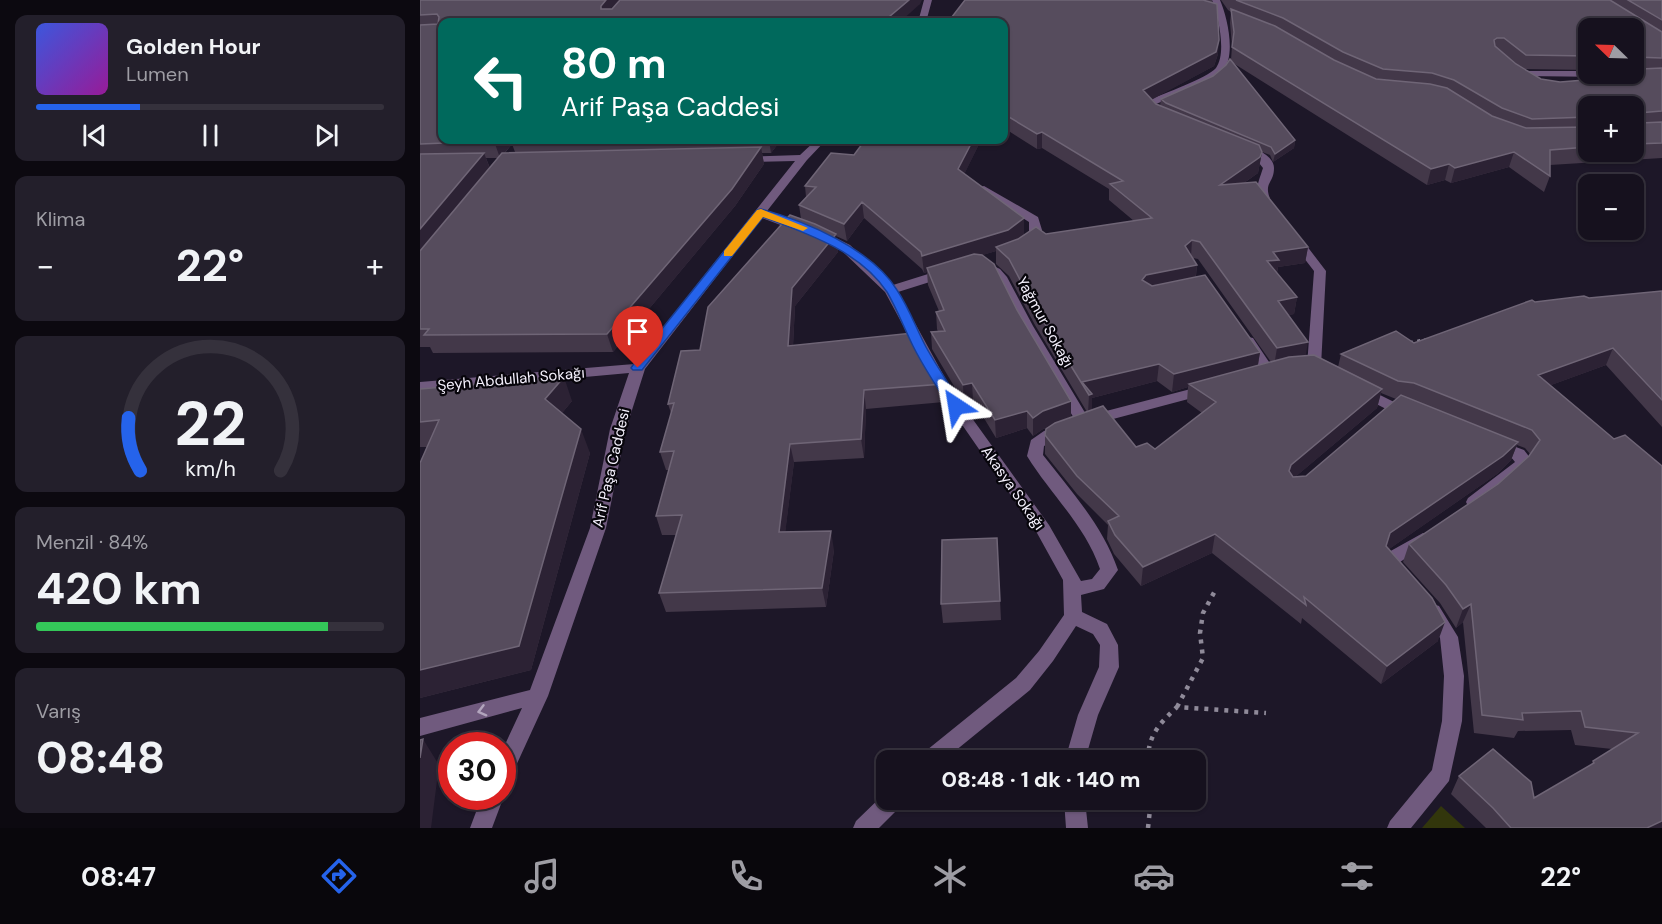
<!DOCTYPE html>
<html lang="tr">
<meta charset="utf-8">
<style>
:root{--surface:#16111e;--page:#231f2b;--text:#f1f3f6;--muted:#9e9da4;--line:#35313c;--accent:#2563eb}
body{margin:0;font-family:"DM Sans",sans-serif;background:var(--page);color:var(--text);height:100vh;display:flex;flex-direction:column;font-size:22px;white-space:nowrap}
*{box-sizing:border-box;margin:0}
p{font-size:20px;color:var(--muted)}
.icon{flex:none;width:33px;height:33px;fill:none;stroke:currentColor;stroke-width:2;stroke-linecap:round;stroke-linejoin:round}
.map{position:relative;flex:1;overflow:hidden}
.details{display:flex;flex-direction:column;gap:15px;padding:15px;background:#0c0910;width:420px}
.details>*{flex:none}
.top-card{position:absolute;left:18px;top:18px;width:570px;height:126px;border-radius:12px;box-shadow:0 2px 4px #0004,0 0 0 2px var(--line);background:#00695c;color:#fff;overflow:hidden}
.needle{width:39px;rotate:293deg}
.tools{position:absolute;left:1158px;top:18px;display:grid;gap:12px}
.tools a{display:grid;place-items:center;width:66px;height:66px;border-radius:12px;background:var(--surface);box-shadow:0 2px 4px #0004,0 0 0 2px var(--line);font-size:30px}
.speed{position:absolute;left:18px;top:732px;display:flex;gap:12px;font-size:30px;font-weight:700;text-align:center}
.speed>*{display:grid;place-content:center;width:78px;height:78px;border-radius:50%;background:var(--surface);box-shadow:0 2px 4px #0004,0 0 0 2px var(--line);line-height:1}
.speed .limit{border:9px solid #d22;background:#fff;color:#111}
.pin{position:absolute;display:grid;place-items:center;width:51px;height:51px;color:#fff;margin:-62px -26px;border-radius:50% 50% 50% 0;rotate:-45deg;box-shadow:0 0 6px #0007}
.pin .icon{rotate:45deg}
.me{position:absolute;width:66px;margin:-33px;rotate:327deg;stroke-linejoin:round;filter:drop-shadow(0 0 4px #0008)}
.turn{display:flex;align-items:center;gap:21px;height:126px;padding:0 24px;font-size:27px}
.turn .icon{width:78px;height:78px;stroke-width:2.5}
.turn b{display:block;font-size:42px;line-height:51px}
.big{font-size:45px;font-weight:700;line-height:1.1}
.details .card{flex:1;display:flex;flex-direction:column;justify-content:center;gap:9px;min-width:0;padding:0 21px;border-radius:12px;background:var(--page)}
.details .dial{align-items:center;gap:0}
.dial svg{height:156px;overflow:visible;fill:none;stroke:var(--line);stroke-width:7;stroke-linecap:round;text-anchor:middle}
.dial text{fill:var(--text);stroke:none}
.song{display:flex;align-items:center;gap:18px}
.cover{width:72px;height:72px;border-radius:9px;background:linear-gradient(135deg,hsl(230 70% 55%),hsl(300 70% 35%))}
.played{height:6px;border-radius:3px;background:linear-gradient(90deg,var(--accent) 30%,var(--line) 30%)}
.keys{display:flex;justify-content:space-around;direction:ltr}
.heat{display:flex;justify-content:space-between;align-items:center;font-size:33px;direction:ltr}
.charge{height:9px;border-radius:4px;background:linear-gradient(90deg,#34c759 84%,var(--line) 0)}
.trip{position:absolute;left:456px;top:750px;width:330px;height:60px;border-radius:12px;background:var(--surface);box-shadow:0 2px 4px #0004,0 0 0 2px var(--line);font-weight:700;line-height:60px;text-align:center}
.menu{display:flex;height:96px;justify-content:space-around;align-items:center;background:#09070c;color:var(--muted)}
.menu .icon{width:42px;height:42px}
.menu .selected{color:var(--accent)}
.menu b{font-size:27px;color:var(--text)}
main{display:flex;flex:1;min-height:0}
.map>svg:first-child{display:block}
</style>
<main>
<section class="details">
<div class="card">
<div class="song"><i class="cover"></i><div><b>Golden Hour</b><p>Lumen</p></div></div>
<div class="played"></div>
<div class="keys"><svg class="icon" aria-label="previous" viewBox="0 0 24 24"><path d="M18 5L8 12l10 7zM5 5v14"/></svg><svg class="icon" aria-label="pause" viewBox="0 0 24 24"><path d="M8 5v14M16 5v14"/></svg><svg class="icon" aria-label="next" viewBox="0 0 24 24"><path d="M6 5l10 7-10 7zM19 5v14"/></svg></div>
</div>
<div class="card"><p>Klima</p>
<div class="heat"><a>−</a><b class="big">22°</b><a>+</a></div>
</div>
<div class="card dial"><svg viewBox="0 0 100 80">
<path d="M14 69A42 42 0 1 1 86 69"/>
<path d="M14 69A42 42 0 0 1 8 42" stroke="#2563eb"/>
<text x="50" y="56" font-size="32" font-weight="700">22</text>
<text x="50" y="72" font-size="11">km/h</text>
</svg></div>
<div class="card"><p>Menzil · 84%</p><b class="big">420 km</b><div class="charge"></div></div>
<div class="card"><p>Varış</p><b class="big">08:48</b></div>
</section>
<div class="map">
<svg width="1242" height="828" viewBox="0 0 1242 828">
<rect width="100%" height="100%" fill="#1d1728"/>
<path fill="#32360c" d="M1021 806 1045 828H1002Z"/>
<g fill="none" stroke-linecap="round" stroke-linejoin="round">
<path stroke="#8f8a99" stroke-width="4" stroke-dasharray="3 4.5" stroke-linecap="butt" d="M990 343 1006 340"/>
<path stroke="#8f8a99" stroke-width="4.5" stroke-dasharray="4 6" stroke-linecap="butt" d="M757 707 783 658 780 633 783 613 796 589
M728 760C728 735 740 723 757 707L846 713
M728 828 731 800"/>
<path fill="#705a7e" fill-rule="evenodd" d="M504 0H512L506 22H498Z
M792 0H800C807 16 817 57 802 72 788 86 755 96 736 104L745 115 736 117 724 105 728 100C743 94 787 78 796 68 807 53 798 15 792 0Z
M1096 71H1168V74H1202L1217 78 1212 81 1187 77 1093 76V72Z
M396 140H406L387 160 347 211 406 233 430 245 473 285 524 269H532L534 272 532 275 478 292 531 389 629 525 661 581 672 579 680 569C665 525 631 495 607 456L611 440 624 431 644 424 652 429 649 433 624 446 623 455C651 491 683 526 698 570L684 589 661 595 662 612 687 624 698 645 699 667 678 715 665 760H645L658 715 679 667 680 645 673 634 656 626 633 661 610 690 524 760H499L502 754 596 678 619 651 644 615 643 580 617 533 518 390 465 292 422 251 398 239 342 218 225 369 206 429 186 528 128 696 89 781 82 783V751L102 708 0 736V718L110 690 170 528 190 429 209 373 0 392V382L214 364 375 161 324 162 320 161V157L380 155Z
M824 145C834 148 854 155 854 168 854 185 841 182 853 205L851 207H843C833 191 838 184 843 168L835 158 820 150 819 148Z
M564 186 618 217 622 230 611 246H603L601 243 609 233V222L560 191V187Z
M876 236 880 237 906 271 901 366 894 370 887 366 894 271 870 240Z
M565 262 580 269 587 277 613 326 667 416 786 385 793 390 791 393 663 427 658 425 599 326 575 279 559 266Z
M828 337 833 338 857 374 855 377H845L821 341Z
M942 386 974 402 994 405 996 408 989 413 966 409 937 394 935 391Z
M1077 440 1104 450 1111 459 1110 464 1060 506H1048L1046 502 1048 498 1095 462C1090 453 1075 454 1069 445Z
M1003 533 1009 535 1012 539 1009 543 980 562 988 573 985 578C973 581 968 573 962 563L967 553Z
M1013 604 1019 606 1038 637 1044 676 1042 721 1029 781 991 828H967L970 821 1012 770 1022 721 1024 676 1020 638 1004 611 1007 606Z
M466 792V800H482L480 807 459 828H433L436 821Z
M82 794 84 796 72 828H50L62 796H82Z
M644 800H665L668 828H646Z"/>
</g>
<path fill="#433849" fill-rule="evenodd" d="M0 0 500 4 22 140H361L351 153H342L344 164 315 206 193 352 13 353 10 347H0ZM92 144 95 152 85 153ZM66 158H78L70 168Z
M545 0H792L798 54 794 66 732 99 736 104 740 106 741 99 793 76 806 65 811 60 812 46 810 23 811 12 808 10 801 0H1242V158L1130 165V176L1124 192 1089 167 1031 183 1025 180 1007 185 813 63 875 140 874 148 853 162 850 155 842 152 838 173 824 183 888 247 885 263 858 267 857 273 877 297 874 314 868 315 886 356 918 367 921 354 994 343 1115 302 1169 298 1242 291V427L1186 365 1131 385 1242 828H1066L1031 794 1039 776 1114 798 1171 765 1173 761 1192 749 1155 745 1151 730 1098 731 1094 738 1054 733 1043 622 1036 628 1020 603 983 562 989 544 1078 484 1109 456 1110 454 1105 448 1097 445 1091 460 1077 474 969 549 1018 641 961 684 882 618 881 624 792 553 721 586 694 554 687 539 688 525 657 494 625 454V435L630 427 623 429 613 436 607 428 576 438 553 400 544 403 512 349 511 332H518L517 329 516 312 519 311 508 285 507 272 504 273 502 269 444 218 427 241 416 236 418 252 375 306 373 346 523 384 524 402 446 409 444 458 374 462 365 532 414 550 406 607 246 612 239 593 256 535H242L236 516 249 470H246L240 452 251 413 248 404 280 350 381 219 379 205 386 197 385 186 434 155 561 140 544 174 604 234 597 240 626 234 714 221 689 200V189L622 148 617 149 584 128V22ZM1168 28H1214V74L1201 77 1140 82 1121 79 1104 69 1168 70ZM1168 106H1214V152H1168ZM576 251V264L589 276 615 325 667 412 651 417 562 255ZM773 258 778 259 851 362 838 365 840 352 776 276 777 265ZM737 381 752 392 768 387 767 402 782 413 735 449 716 447 672 410V398ZM961 393 976 399 886 476 875 477 957 408Z
M0 389 152 401 142 413 170 453 111 670 0 698V463L7 447H0Z
M577 538 581 620 523 623 521 604Z"/>
<path fill="#2c2234" d="M186 0H201L184 22 181 6Z
M489 0H502L500 4 480 22H463Z
M799 40 798 54 794 66 722 105 723 90Z
M622 132V148L617 149V134Z
M76 140H96L91 141 92 144 80 158 74 141Z
M349 140H361L351 153Z
M553 140H561L539 185 538 169Z
M875 140 874 148 853 162 855 154Z
M341 147 344 164 315 206 193 352 187 334Z
M842 152 838 173 798 201 800 185Z
M1094 152 1089 167 1031 183 1035 168Z
M64 153 70 169 0 255V229Z
M1029 164 1025 180 1007 185 1011 169Z
M442 202 444 218 427 241 424 224Z
M604 218V234L588 247H576V251L508 272 507 268V272L504 273 502 256Z
M416 234 418 252 375 306 372 364 368 346 372 288Z
M772 240 771 257 765 246Z
M888 247 885 263 858 267 856 276 847 261 853 252Z
M777 265 775 281 721 298 722 280 726 275Z
M877 297 874 314 855 318 858 301Z
M888 342 885 360 854 366 857 348Z
M1193 348 1186 365 1112 392 1118 375Z
M840 352 837 370 769 384 768 387 752 392 754 374Z
M739 364 737 381 672 398V412L668 413 669 395 662 382Z
M144 377 152 401 134 423 125 399Z
M552 383 553 400 544 403 543 385Z
M962 389 957 408 868 483 869 471 871 465Z
M444 390 446 409 444 458 441 439Z
M651 401V419L623 429 613 436V418L623 411Z
M607 411V428L576 438 575 420Z
M161 429 170 453 111 670 0 698V670Z
M1098 442 1091 460 1077 474 965 552 966 546 970 533Z
M370 444 374 462 363 551 359 532Z
M411 531 414 550 406 607 402 588Z
M795 534 792 553 721 586 723 567Z
M1051 604 1043 622 1036 628 1043 609Z
M1025 622 1018 641 961 684 967 666Z
M3 739 19 765 11 828H0V758Z
M1242 821V828H1227Z"/>
<path fill="#564c5d" stroke="#6f6576" stroke-width="1.5" d="M0 0H186L181 6V9H192L200 0H489L463 22H22V140H76L74 141 0 144V25L18 24 19 17 17 14 0 15Z
M545 0H783L797 4 799 40 796 52 723 90 736 104 839 145 842 152 840 157 800 185 836 182 888 247 853 252 859 260 847 261 877 297 858 301 888 342 857 348 780 242 772 240 765 246 777 265 726 275 722 280 732 286 785 275 840 352 754 374 739 364 662 382 672 394 669 395 615 308 589 259 576 247 598 239 616 227 626 234 732 218 690 184 703 181 622 132 617 134 584 114V22H528Z
M816 0H1190L1242 32V58L1214 57V28H1168V56L1106 55 1084 38H1077L1074 40 1075 46 1096 64 1121 79 1140 82 1201 77 1209 74H1214V72L1220 69 1242 68V111L1218 113 1217 121 1220 123 1242 122V143L1214 144V106H1168V117L1112 119 1082 108 1034 80 1012 73 963 69 923 52 863 18Z
M1208 0H1242V20Z
M811 9 855 26 914 60 956 79 1010 84 1027 88 1072 116 1106 128 1168 127V147L1130 150V176L1094 152 1035 168 1029 164 1011 169 812 47 814 32Z
M810 59 875 140 855 154 851 147 746 103 741 99 793 76 806 65Z
M93 140H193L91 141Z
M445 140H553L538 169 604 218 588 230 502 256 501 252 442 202 424 224 379 205 396 187 385 186 411 153 434 155Z
M341 147 312 189 187 334 4 335 9 329H0V251L82 153Z
M64 153 0 229V154Z
M370 215 395 224 416 234 372 288 368 346 493 333 523 384 444 390 441 439 370 444 359 532 411 531 402 588 239 593 262 515 236 516 254 451 240 452 254 403 248 404 261 351 280 350 288 307Z
M554 254 562 255 574 264 597 310 651 401 623 411 613 418 607 411 575 420 552 383 543 385 511 332 525 331 516 312 524 310 507 268Z
M1242 291V400L1193 348 1118 375 1194 439 1205 435 1242 466V821L1227 828H1091L1073 808 1039 776 1073 749 1111 782 1114 798 1174 763 1173 761 1218 733 1165 727 1161 711 1102 713 1103 720 1062 715 1051 604 1043 609 1026 585 989 544 1078 484 1109 456 1120 440 1112 430 994 383 978 381 921 354 976 331 994 343 1112 300 1115 302 1164 296 1169 298Z
M894 355 962 389 871 465 869 471 873 477 886 476 981 395 1098 442 1083 456 970 533 966 546 1012 598 1025 622 967 666 884 597 886 605 795 534 723 567 695 535 688 521 699 516 657 476 625 435 626 429 635 423 683 406 716 447 727 443 735 449 796 402 769 384 869 357Z
M144 377 125 399 161 429 99 646 0 670V463L19 420 0 422V389Z
M577 538 580 601 521 604 522 540Z
M3 739 0 758V740Z"/>
<defs><path id="oneway-chevron" d="M-2-3.5L2.5 0L-2 3.5" fill="none" stroke-width="1.6" stroke-linecap="round" stroke-linejoin="round" transform="scale(1.5)"/></defs>
<use stroke="#b2a5bd" href="#oneway-chevron" transform="translate(62 711) rotate(165)"/>
<path fill="#2563eb" stroke="#184099" stroke-width="1.5" d="M341 209C385 221 452 249 477 290 489 308 496 328 506 347 517 367 531 387 543 406L541 409H531C518 389 504 368 493 346 484 328 477 309 467 292 440 251 386 233 343 217L222 370H213L211 368 213 365 337 210Z"/>
<path fill="#f59e0b" d="M341 209 388 228 383 231 343 217 312 256H304V251L337 210Z"/>
<g text-anchor="middle" dominant-baseline="central" stroke-width="4.5" stroke-linejoin="round" paint-order="stroke">
<g font-size="15" fill="#f4f0fc" stroke="#07050b">
<text transform="translate(625 322) rotate(61)">Yağmur Sokağı</text>
<text transform="translate(91 379) rotate(-5)">Şeyh Abdullah Sokağı</text>
<text transform="translate(191 468) rotate(-77)">Arif Paşa Caddesi</text>
<text transform="translate(593 488) rotate(55)">Akasya Sokağı</text>
</g>
</g>
</svg>
<div class="tools">
<a><svg class="needle" viewBox="-14 -14 28 28"><path d="M0-13l5 13h-10z" fill="#e53935"/><path d="M0 13l5-13h-10z" fill="#9e9da4"/></svg></a>
<a>+</a>
<a>−</a>
</div>
<div class="speed"><div class="limit">30</div></div>
<div class="pin" style="left:218px;top:368px;background:#d93025"><svg class="icon" aria-label="arrive" viewBox="0 0 24 24"><path d="M6 21V4h12l-3 4 3 4H6"/></svg></div>
<svg class="me" style="left:536px;top:406px" viewBox="-20 -20 40 40"><path d="M0-17L14 15 0 8-14 15z" fill="#2563eb" stroke="#fff" stroke-width="4"/></svg>
<div class="trip">08:48 · 1 dk · 140 m</div>
<div class="top-card">
<div class="turn"><svg class="icon" aria-label="left" viewBox="0 0 24 24"><path d="M17 20v-9H6M10 6l-5 5 5 5"/></svg><div><b>80 m</b>Arif Paşa Caddesi</div></div>
</div>
</div>
</main>
<nav class="menu">
<b>08:47</b>
<svg class="icon selected" aria-label="directions" viewBox="0 0 24 24"><path d="M12 3l9 9-9 9-9-9zM9 14v-3h6M13 9l2 2-2 2"/></svg>
<svg class="icon" aria-label="music" viewBox="0 0 24 24"><path d="M9 18V5l10-2v13"/><circle cx="6" cy="18" r="3"/><circle cx="16" cy="16" r="3"/></svg>
<svg class="icon" aria-label="phone" viewBox="0 0 24 24"><path d="M5 4h4l2 5-3 2q2 4 5 5l2-3 5 2v4C11 20 4 13 5 4z"/></svg>
<svg class="icon" aria-label="climate" viewBox="0 0 24 24"><path d="M12 3v18M4 7l16 10M4 17L20 7"/></svg>
<svg class="icon" aria-label="car" viewBox="0 0 24 24"><path d="M5 17H2v-5l4-1 3-4h7l3 4 3 1v5h-3M9 17h6M6 11h13"/><circle cx="7" cy="17" r="2"/><circle cx="17" cy="17" r="2"/></svg>
<svg class="icon" aria-label="filters" viewBox="0 0 24 24"><path d="M4 7h16M4 17h16"/><circle cx="9" cy="7" r="2"/><circle cx="15" cy="17" r="2"/></svg>
<b>22°</b>
</nav>
